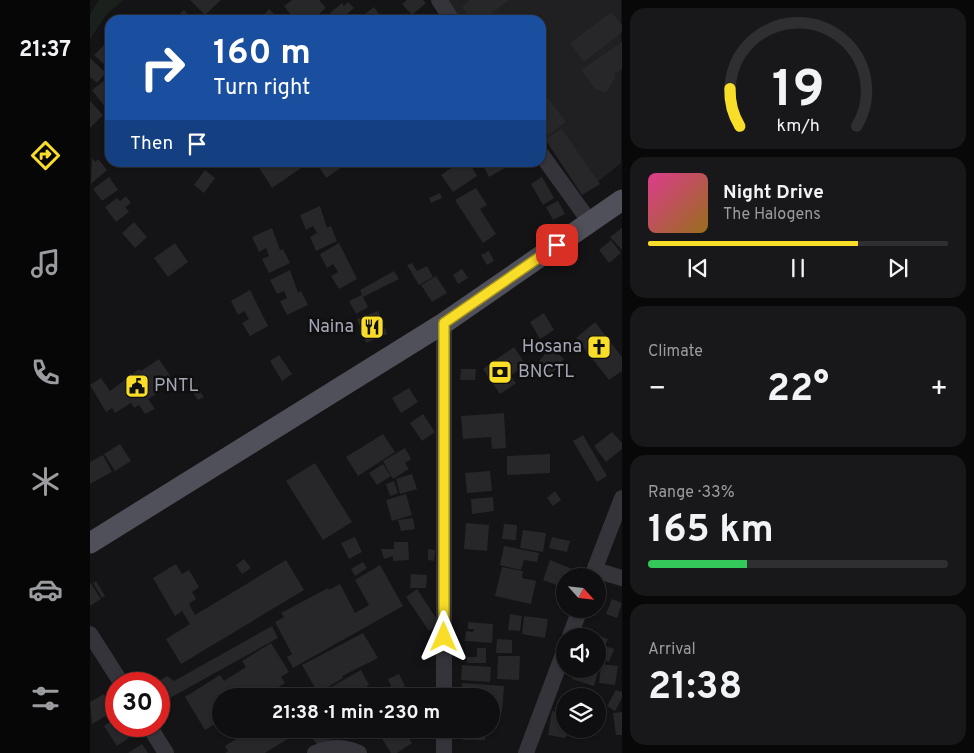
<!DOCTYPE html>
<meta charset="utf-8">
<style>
:root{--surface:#0f0e10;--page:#181719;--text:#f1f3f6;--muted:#9b9c9f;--line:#2f2e30;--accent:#f8dd29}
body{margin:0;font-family:Overpass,sans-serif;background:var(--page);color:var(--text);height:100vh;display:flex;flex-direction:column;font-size:19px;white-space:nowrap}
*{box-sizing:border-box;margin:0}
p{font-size:16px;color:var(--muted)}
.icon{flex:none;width:28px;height:28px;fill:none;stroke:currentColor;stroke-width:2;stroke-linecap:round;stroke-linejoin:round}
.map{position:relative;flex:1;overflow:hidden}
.details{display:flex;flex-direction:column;gap:8px;padding:8px;background:#080809;width:352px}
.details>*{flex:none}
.top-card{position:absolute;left:15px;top:15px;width:441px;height:152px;border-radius:15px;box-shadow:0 1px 4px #0004,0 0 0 1px var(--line);background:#1a4fa0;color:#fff;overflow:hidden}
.needle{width:32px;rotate:117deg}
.tools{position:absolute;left:466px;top:568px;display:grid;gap:10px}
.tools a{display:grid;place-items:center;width:50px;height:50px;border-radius:50%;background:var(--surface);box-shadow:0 1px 4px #0004,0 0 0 1px var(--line);font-size:25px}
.speed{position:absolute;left:15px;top:672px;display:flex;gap:10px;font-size:25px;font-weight:700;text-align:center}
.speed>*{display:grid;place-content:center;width:65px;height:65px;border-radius:50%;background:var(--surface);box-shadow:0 1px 4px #0004,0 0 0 1px var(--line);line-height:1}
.speed .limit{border:8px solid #d22;background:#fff;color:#111}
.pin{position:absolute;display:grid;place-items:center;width:42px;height:42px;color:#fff;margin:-21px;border-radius:10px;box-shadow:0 2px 8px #0006}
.me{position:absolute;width:55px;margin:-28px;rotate:0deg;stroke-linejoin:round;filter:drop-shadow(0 0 4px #0008)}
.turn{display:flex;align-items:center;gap:18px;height:105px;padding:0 25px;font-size:22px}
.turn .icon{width:65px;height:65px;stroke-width:2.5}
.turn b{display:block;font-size:35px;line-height:42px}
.then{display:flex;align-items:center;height:48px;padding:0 25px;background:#0003;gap:10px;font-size:19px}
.big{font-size:38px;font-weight:700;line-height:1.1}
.details .widget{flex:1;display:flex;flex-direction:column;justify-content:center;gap:8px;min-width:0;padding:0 18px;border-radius:15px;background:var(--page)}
.details .dial{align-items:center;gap:0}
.dial svg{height:130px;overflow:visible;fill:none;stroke:var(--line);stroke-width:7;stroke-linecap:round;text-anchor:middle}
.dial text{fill:var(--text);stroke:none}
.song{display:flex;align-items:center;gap:15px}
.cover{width:60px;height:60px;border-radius:8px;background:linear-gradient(135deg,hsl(330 70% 55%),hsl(40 70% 35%))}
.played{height:5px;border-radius:2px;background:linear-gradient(90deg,var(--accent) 70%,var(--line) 70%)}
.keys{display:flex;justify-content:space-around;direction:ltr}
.heat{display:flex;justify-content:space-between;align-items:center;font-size:28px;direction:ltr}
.charge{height:8px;border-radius:4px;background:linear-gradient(90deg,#34c759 33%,var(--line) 0)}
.trip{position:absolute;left:122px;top:688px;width:288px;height:50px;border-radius:25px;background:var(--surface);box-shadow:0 1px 4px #0004,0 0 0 1px var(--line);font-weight:700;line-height:50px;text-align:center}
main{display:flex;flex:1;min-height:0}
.tabs{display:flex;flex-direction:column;width:90px;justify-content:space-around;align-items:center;background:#060606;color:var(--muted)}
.tabs .icon{width:35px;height:35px}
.tabs .on{color:var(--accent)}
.tabs b{font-size:22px;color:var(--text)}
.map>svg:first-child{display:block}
</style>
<main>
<nav class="tabs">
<b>21:37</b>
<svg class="icon on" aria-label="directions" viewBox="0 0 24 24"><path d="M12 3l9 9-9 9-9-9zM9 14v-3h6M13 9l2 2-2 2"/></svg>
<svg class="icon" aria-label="music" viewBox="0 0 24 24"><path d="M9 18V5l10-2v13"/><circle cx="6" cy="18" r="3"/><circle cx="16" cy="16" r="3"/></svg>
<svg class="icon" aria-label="phone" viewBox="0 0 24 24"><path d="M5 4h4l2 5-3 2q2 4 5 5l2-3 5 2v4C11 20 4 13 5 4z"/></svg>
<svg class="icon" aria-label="climate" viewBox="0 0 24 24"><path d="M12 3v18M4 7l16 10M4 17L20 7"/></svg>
<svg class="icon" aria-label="car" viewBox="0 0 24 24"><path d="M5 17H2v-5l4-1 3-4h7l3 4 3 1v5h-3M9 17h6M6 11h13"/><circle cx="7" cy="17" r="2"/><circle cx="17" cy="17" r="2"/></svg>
<svg class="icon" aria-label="filters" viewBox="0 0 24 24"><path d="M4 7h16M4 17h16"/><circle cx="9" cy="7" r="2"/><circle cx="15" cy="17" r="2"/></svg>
</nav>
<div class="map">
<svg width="532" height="753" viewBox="0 0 532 753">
<rect width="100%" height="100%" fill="#141315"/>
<path fill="#201f22" d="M352 0H531V163L499 189 451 129V20H364Z"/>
<path fill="#1a201c" d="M9 0H33L17 14 0 39V14Z"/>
<path fill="#272629" d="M100 0H131L115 15Z
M202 0H229L236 8 222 20H205L194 6Z
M317 0H333L336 3 322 15 312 4Z
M380 0H419L393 20H382L372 7Z
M258 2 264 8 250 20H247L240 13 252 3 254 6Z
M284 7 293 20H275L272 16Z
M179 9 188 18 186 20H169Z
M94 10 103 20H83Z
M521 12 532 25V32L494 62 480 43Z
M532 42V69L524 74 526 76 516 93 505 89 491 70Z
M14 45 20 51V63L16 66 4 55Z
M0 58 16 73 7 83 0 77Z
M20 76V103L15 107 2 90Z
M455 94 476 122 457 136 451 129V97Z
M0 101 13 115 0 128Z
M472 129 510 184 492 195 455 139Z
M2 158 5 162 8 159 17 170 1 184Z
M174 162H220L182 188 168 166Z
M226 162H259L236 178Z
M370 162H379L387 176 363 192 351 175Z
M401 162H425L399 177 394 167Z
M115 170 125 178 114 193 104 185Z
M19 177 28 190 12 201 3 189Z
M452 177 464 198 453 205 441 184Z
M386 188 397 205 390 209 406 234 393 243 365 200Z
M350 193 352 198 341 203 339 198Z
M36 196 41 203 35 207 39 212 26 222 15 207 27 198 30 201Z
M468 201 475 214 463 220 456 207Z
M230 206 237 228 241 226 247 241 226 251 220 237 227 233 223 226 216 230 210 215Z
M44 222 57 237 45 248 32 233Z
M182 228 190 250 193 249 200 263 179 273 172 259 179 256 176 248 169 252 162 237Z
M532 228V250L520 237Z
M521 240 531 253 519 263 509 250Z
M85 243 98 262 78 277 64 258Z
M249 243 267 279 249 289 241 276 248 272 243 264 237 268 230 254Z
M399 251 404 261 397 265 391 255Z
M322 263 327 271 337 266 343 277 329 285 317 265Z
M372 269 378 278 368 284 363 275Z
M200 270 208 293 211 291 218 305 197 315 190 301 197 298 194 291 187 294 180 280Z
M304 271 309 279 273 297 278 307 266 314 259 301 272 295 270 290Z
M346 276 357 293 342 302 331 285Z
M160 290 178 326 160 336 152 323 159 319 154 311 148 315 141 301Z
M288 311 297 334 276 343 267 319Z
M454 313 464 330 450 339 440 322Z
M505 322 532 357V371L519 380 486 338Z
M424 347 436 365 420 376 426 383 410 394 393 369Z
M461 347 474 359 459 377 445 366Z
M189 355 202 374 192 381 180 361Z
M69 359 81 377 63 389 66 394 58 399 65 409 55 414 49 405 44 408 41 403 25 413 22 408 16 412 0 385 11 378 20 391 49 369 51 371Z
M371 369H386L385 380H370Z
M106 386 114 397 108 400 101 390Z
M319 388 328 402 311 413 302 398Z
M414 413 416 448 402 449 401 437 373 439 371 416Z
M333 414 345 432 332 441 320 423Z
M522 432 532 443V449L516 462 504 446Z
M293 434 305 452 268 476 256 457Z
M493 435 517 476 507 482 483 441Z
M30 444 41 461 25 471 14 454Z
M315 448 321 459 315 463 319 469 303 479 293 461Z
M460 454V473L417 475V456Z
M13 455 22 472 0 484V462Z
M225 463 262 522 233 540 196 481Z
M293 464 301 476 287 485 279 473Z
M400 471 402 491 377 493 375 473Z
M322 474 327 489 310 494 306 479Z
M304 481 308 493 300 496 296 484Z
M465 491 471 500 463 506 457 498Z
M316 494 322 515 302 521 296 500Z
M403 497 404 511 382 514 381 499Z
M323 518 325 529 311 531 308 520Z
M376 523 399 525 397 551 374 549Z
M414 524 427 525 426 540 412 539Z
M433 530 456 533 453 552 430 548Z
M265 537 272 552 259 559 251 543Z
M462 537 480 541 477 552 459 548Z
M304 542H318L319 560 303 561V556L294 559 291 549H304Z
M414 546 449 553 447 562 434 560 431 570 410 565Z
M338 549 345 550 344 561 338 560Z
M154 559 161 568 152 574 146 565Z
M196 560 214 590 91 664 76 639 100 624 92 611 85 616 63 578 86 564 92 574 99 570 109 587 102 592 106 599 99 604 105 615Z
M460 560 482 569 479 576H475V588L453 580Z
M273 562 277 568 265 576 261 569Z
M290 565 313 606 203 668 197 657 202 654 185 622 194 617 191 613 238 588 239 590 250 584 265 613 279 605 265 580Z
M412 567 433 571 432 578 446 581 441 604 405 596Z
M321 574 337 575 336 588H320Z
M6 581 15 596 12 598 3 583Z
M0 582 11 599 0 606Z
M327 589 350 624 339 631 316 597Z
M522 599 532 603 527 618 516 614Z
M420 614 432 616 430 631 418 630Z
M434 616 458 619 455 638 432 634Z
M378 622 403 624 402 643 375 641 376 631 383 632 384 629H378Z
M182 626 188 638 69 704V684H64L77 676 84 681Z
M273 633 288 658 252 676 253 678 228 693 212 665Z
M504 634 518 639 515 646 524 649 519 662 508 657V636H503Z
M407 639 422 640V653H406Z
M181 643 199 672 191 677 195 683 174 696 169 690 161 694 162 696H131V720L115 730 95 697 130 675 134 681 156 667 152 661Z
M387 648H396V663H377V657H387Z
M408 656H430L429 680 407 679Z
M508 664 510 665 504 686 482 679 485 669H508Z
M511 664 528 666 525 685 509 683Z
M372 665 401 667 400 682 371 680Z
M271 670 279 685 260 696H236L244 692 241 687Z
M309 674 315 686 296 696 293 690 301 686 298 679Z
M372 683 414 686 412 712 401 711V696H371Z
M526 690 532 692V698L525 711 517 706Z
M14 694 24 711 2 724 0 702Z
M462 711 475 714V729H481L475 738 458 735Z
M532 712V735H526L523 713Z
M26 718V726H37L43 735 27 746 14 726Z
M162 729H214L175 753H135L138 751 135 746Z
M243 729H259L260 730 242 738 240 731Z
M286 729H313L322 743 307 753H301Z
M373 729H395V740H373Z
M490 729H507L506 735 490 733Z
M235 730 241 739 229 747 223 739Z
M52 744 58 753H38Z"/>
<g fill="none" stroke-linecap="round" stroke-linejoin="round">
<path stroke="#35343a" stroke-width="16" d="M349 0 362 20
M451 154 500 222
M354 323V696
M505 570 532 578
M502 576 532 498
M0 634 32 684
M480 636 490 609
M59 726 76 753
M354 729V753
M225 753C241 746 254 746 269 753
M436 753 475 649"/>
<path stroke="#50505a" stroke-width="21" d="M0 543 354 323 532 200"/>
</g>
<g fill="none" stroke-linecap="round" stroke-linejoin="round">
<g stroke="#a1901b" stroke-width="12">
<path id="route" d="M354 637V323L467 245"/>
</g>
<use href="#route" stroke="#f8dd29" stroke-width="9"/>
</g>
<defs>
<g id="restaurant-square" transform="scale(1.25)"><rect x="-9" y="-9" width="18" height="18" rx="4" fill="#f8dd29" stroke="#0f0f10"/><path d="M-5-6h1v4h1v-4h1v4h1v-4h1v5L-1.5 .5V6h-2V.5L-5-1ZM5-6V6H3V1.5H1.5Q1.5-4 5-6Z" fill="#111"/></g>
<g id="church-square" transform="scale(1.25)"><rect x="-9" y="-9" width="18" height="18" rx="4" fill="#f8dd29" stroke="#0f0f10"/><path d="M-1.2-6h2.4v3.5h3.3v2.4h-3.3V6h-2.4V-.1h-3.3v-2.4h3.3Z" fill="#111"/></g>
<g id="bank-square" transform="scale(1.25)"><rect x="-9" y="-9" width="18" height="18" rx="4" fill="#f8dd29" stroke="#0f0f10"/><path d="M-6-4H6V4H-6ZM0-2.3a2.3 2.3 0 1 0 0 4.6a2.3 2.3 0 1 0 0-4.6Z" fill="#111"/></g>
<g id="civic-square" transform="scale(1.25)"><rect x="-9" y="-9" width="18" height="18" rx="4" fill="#f8dd29" stroke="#0f0f10"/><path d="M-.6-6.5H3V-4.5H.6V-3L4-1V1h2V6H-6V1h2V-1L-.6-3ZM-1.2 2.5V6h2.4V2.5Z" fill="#111"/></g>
</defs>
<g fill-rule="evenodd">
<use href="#restaurant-square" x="282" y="327"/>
<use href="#church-square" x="509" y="347"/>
<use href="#bank-square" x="410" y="372"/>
<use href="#civic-square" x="47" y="386"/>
</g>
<g text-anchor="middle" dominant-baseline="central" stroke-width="5" stroke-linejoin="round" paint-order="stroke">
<g font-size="18" fill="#a5a6b6" stroke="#0f0f10" text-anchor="end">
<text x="264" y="327">Naina</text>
<text x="492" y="347">Hosana</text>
<text x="428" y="372" text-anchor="start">BNCTL</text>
<text x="64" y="386" text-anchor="start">PNTL</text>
</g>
</g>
</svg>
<div class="tools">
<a><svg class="needle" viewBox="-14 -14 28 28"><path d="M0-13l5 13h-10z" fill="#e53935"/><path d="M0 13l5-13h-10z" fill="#9b9c9f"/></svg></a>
<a><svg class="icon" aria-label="sound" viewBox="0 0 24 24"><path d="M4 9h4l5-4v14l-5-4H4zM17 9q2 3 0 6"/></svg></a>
<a><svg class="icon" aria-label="layers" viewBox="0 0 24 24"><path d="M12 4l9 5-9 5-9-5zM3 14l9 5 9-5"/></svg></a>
</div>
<div class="speed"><div class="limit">30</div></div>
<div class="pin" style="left:467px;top:245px;background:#d93025"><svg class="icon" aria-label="arrive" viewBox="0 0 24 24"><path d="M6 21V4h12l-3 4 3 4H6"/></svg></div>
<svg class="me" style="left:354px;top:637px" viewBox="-20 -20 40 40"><path d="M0-17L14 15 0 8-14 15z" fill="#f8dd29" stroke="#fff" stroke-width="4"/></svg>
<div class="trip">21:38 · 1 min · 230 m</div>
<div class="top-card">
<div class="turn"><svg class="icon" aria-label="right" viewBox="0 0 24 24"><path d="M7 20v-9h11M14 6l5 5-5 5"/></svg><div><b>160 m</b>Turn right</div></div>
<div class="then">Then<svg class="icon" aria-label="arrive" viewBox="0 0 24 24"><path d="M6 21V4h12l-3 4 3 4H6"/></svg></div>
</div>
</div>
<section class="details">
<div class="widget dial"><svg viewBox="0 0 100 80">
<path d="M14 69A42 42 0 1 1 86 69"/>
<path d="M14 69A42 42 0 0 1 8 46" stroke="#f8dd29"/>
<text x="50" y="56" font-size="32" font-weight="700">19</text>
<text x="50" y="72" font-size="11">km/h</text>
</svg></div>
<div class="widget">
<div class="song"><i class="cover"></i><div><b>Night Drive</b><p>The Halogens</p></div></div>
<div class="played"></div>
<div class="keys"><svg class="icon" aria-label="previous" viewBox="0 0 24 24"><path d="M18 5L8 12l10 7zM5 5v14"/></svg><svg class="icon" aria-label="pause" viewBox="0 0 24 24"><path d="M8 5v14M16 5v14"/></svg><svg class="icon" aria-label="next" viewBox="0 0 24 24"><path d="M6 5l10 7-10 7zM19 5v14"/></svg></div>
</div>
<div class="widget"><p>Climate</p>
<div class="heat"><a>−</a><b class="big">22°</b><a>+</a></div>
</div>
<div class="widget"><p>Range · 33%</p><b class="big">165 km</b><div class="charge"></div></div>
<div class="widget"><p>Arrival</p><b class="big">21:38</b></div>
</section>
</main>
